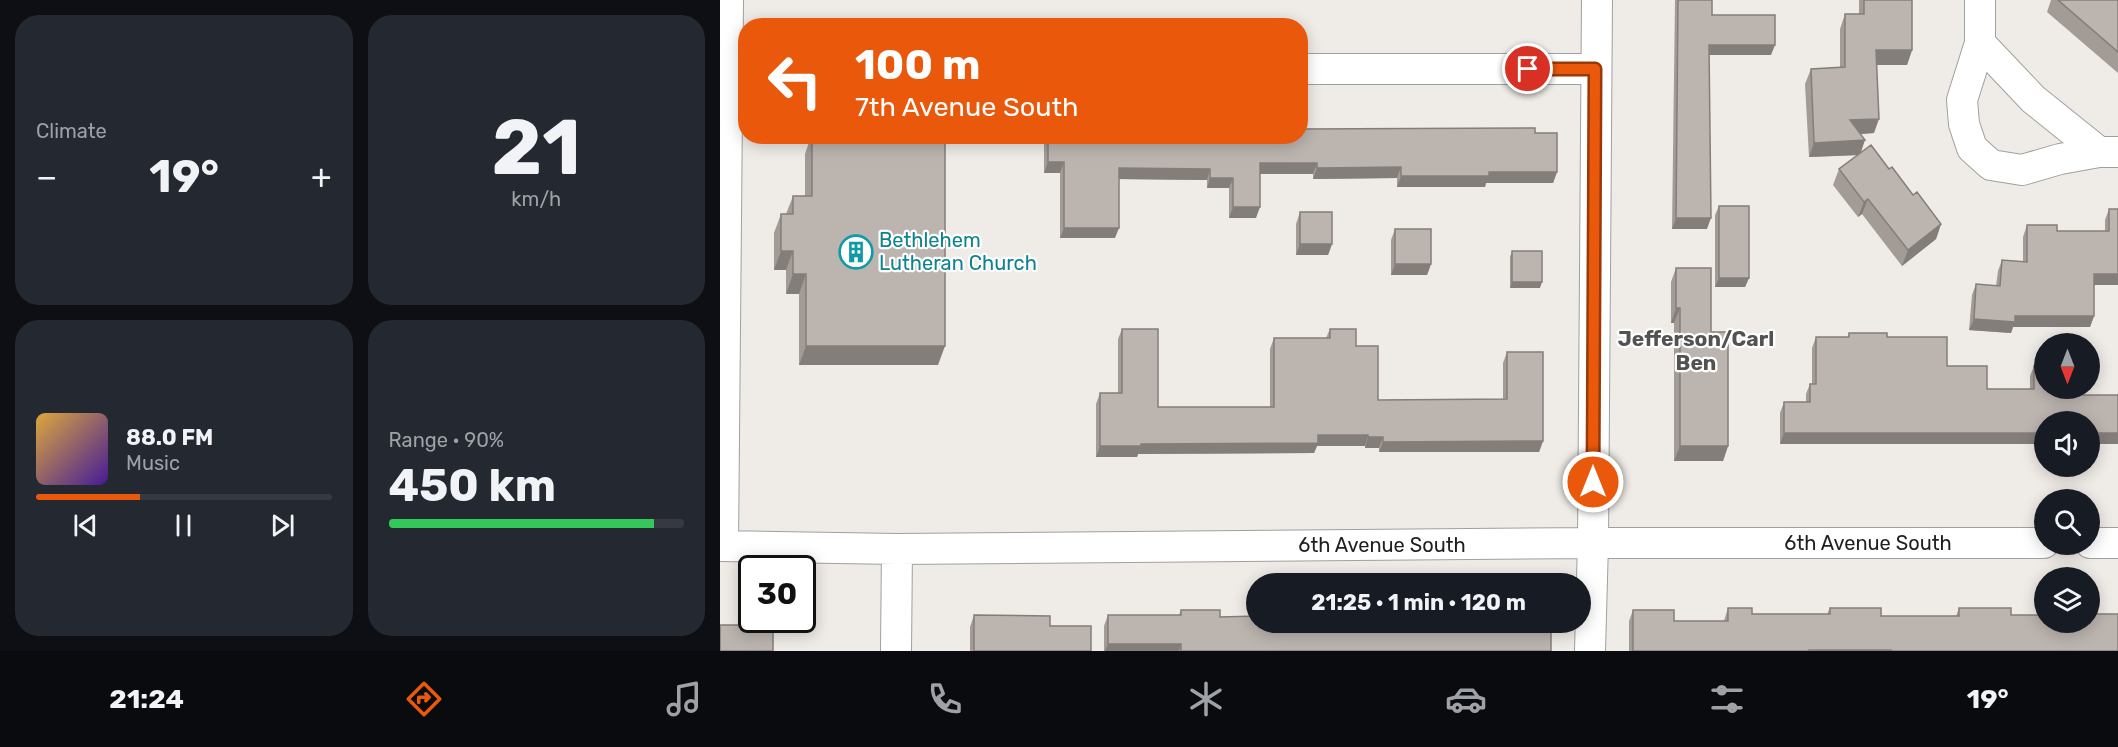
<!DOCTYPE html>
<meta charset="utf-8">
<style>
:root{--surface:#171b24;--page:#242831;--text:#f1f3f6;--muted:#9ea1a6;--line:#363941;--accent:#ea580c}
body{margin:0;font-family:Rubik,sans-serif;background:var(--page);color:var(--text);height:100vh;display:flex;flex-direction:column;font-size:22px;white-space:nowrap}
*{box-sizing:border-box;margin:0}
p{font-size:20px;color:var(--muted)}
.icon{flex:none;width:33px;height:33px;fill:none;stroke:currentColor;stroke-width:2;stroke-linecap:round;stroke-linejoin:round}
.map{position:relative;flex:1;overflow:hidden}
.drawer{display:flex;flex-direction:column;gap:15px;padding:15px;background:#0d0f14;width:720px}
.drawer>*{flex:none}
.banner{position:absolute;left:18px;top:18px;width:570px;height:126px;border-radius:24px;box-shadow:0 3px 15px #0003;background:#ea580c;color:#fff;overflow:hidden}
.needle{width:39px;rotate:180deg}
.controls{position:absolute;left:1314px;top:333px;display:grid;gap:12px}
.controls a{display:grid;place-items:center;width:66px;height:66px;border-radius:50%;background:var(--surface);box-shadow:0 3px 15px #0003;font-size:30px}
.speed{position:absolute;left:18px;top:555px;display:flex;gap:12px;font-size:30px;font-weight:700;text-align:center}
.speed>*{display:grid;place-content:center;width:78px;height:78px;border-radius:50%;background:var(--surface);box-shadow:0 3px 15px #0003;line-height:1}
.speed .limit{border:3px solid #111;border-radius:9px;background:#fff;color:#111}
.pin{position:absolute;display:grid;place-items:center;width:51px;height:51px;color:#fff;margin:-26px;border:3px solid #fff;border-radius:50%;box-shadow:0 2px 6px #0007}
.me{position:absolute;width:66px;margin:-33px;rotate:0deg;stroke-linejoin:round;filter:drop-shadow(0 0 4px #0008)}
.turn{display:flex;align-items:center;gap:21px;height:126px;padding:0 18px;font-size:27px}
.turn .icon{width:78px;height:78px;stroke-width:2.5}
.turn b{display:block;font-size:42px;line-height:51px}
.big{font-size:45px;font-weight:700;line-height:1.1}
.drawer .widget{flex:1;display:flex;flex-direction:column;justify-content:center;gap:9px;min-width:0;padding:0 21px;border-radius:24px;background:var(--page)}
.drawer .dial{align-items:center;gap:0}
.dial b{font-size:78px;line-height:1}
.song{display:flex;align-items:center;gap:18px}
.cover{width:72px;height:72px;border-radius:9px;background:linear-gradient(135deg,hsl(40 70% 55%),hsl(260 70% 35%))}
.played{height:6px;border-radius:3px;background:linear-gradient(90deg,var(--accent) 35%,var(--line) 35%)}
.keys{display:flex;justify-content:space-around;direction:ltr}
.heat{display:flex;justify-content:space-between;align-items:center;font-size:33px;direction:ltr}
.charge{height:9px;border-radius:4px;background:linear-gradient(90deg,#34c759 90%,var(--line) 0)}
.drawer .tiles{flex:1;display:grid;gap:15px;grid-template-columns:repeat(2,1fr)}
.trip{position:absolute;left:526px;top:573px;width:345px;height:60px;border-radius:30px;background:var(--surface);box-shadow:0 3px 15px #0003;font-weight:700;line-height:60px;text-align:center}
.menu{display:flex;height:96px;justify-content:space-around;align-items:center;background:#090b0e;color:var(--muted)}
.menu .icon{width:42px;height:42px}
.menu .selected{color:var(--accent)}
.menu b{font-size:27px;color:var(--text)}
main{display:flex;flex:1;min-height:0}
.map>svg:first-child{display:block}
</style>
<main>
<section class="drawer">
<div class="tiles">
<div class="widget"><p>Climate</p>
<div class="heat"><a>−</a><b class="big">19°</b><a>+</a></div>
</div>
<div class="widget dial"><b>21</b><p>km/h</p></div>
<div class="widget">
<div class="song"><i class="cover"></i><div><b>88.0 FM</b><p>Music</p></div></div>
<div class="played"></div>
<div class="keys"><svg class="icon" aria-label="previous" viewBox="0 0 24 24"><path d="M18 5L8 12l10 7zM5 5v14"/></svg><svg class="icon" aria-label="pause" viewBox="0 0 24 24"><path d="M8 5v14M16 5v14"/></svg><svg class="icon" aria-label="next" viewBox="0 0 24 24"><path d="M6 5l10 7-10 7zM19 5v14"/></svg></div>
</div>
<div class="widget"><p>Range · 90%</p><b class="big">450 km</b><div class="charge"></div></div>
</div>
</section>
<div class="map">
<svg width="1398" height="651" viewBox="0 0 1398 651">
<rect width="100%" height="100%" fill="#efebe6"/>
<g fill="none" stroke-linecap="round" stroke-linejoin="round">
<g stroke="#a0a0a0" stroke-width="32">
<path id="minor" d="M1260 0V43L1313 99 1379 152
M1260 43 1242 100 1244 124 1252 148 1271 165 1302 170 1340 159 1379 152H1398
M580 69H875
M1370 543H1398
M0 546 177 549 873 543H1324
M3 546 8 0
M176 651 177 549
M870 651 873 543 877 0"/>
</g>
<use href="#minor" stroke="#fff" stroke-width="30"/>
</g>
<path fill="#a29b96" d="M955 0H992V15L1051 55H989L987 229H952Z
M1139 0H1192V50L1187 65H1156L1154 133 1141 134V152L1169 169 1221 224 1216 239 1182 266 1142 214 1138 217 1113 185 1119 169 1138 155 1089 157 1085 84 1091 69 1120 68V29L1125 14H1139Z
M1331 0H1398V73L1327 12Z
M815 133 837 172 833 183H766L765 187H677V178L593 179V174H540L536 218H509V188H487V180L399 179 395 238H340V173H324V143L326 136H580Z
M91 136H225L218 365H79V294H66V270H54V233L61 214H66L73 196H85V154Z
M999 206 1029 278 1025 287H995V215Z
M1389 209 1398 285H1374V316L1370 327H1293L1291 333 1249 330 1252 295 1256 284 1276 286 1278 271 1282 260 1303 262V237L1307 225 1337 231H1385V220Z
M580 212 612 244 608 255H576V224Z
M675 229 711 264 707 275H671V240Z
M792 251 820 288H790V257Z
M956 268 1008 446 1003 461H954V323H951V282Z
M402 329 438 407H550V349L554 338H606L610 329 636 346 658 400 783 399V363L787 352 823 441 819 452H659V448H645V446H597L594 453 418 454 417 457H376V404L380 393H398V339Z
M1129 333 1167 337 1227 366 1267 389H1310V376L1314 366 1363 395 1398 444H1060V413L1064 402H1086V394L1090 384H1092V348L1096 337H1128Z
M1008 608 1032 614H1107L1110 608 1161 616H1236L1239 608 1291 615 1398 651H909V621L913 610 954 621H1004Z
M461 610 567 628H710V622H831V651H384V626L388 615H459Z
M254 615 330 626 371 651H250V627Z"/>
<path fill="#847e7a" d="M989 45H1055L1051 55H985Z
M1156 50H1192L1187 65H1150Z
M1159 119 1154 133 1125 135 1130 120Z
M1145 140 1140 155 1089 157 1094 143Z
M328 162H344L340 173H324Z
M540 163H597L593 174H536Z
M681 167 677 178 593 179 597 168Z
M399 168 490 169 487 180 395 179Z
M769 172H837L833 183H766L765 187H677L681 176Z
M490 178H513L509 188H487Z
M1148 199 1142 214 1138 217 1144 202Z
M513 207H540L536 218H509Z
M956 218H991L987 229H952Z
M1221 224 1216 239 1182 266 1188 250Z
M344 228H399L395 238H340Z
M580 244H612L608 255H576Z
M61 251H73L66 270H54Z
M675 264H711L707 275H671Z
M73 274H86L79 294H66Z
M1374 274H1398V285H1370Z
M999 278H1029L1025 287H995Z
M792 282H822L820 288H790Z
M956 308H960L954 323H951Z
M1295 316H1374L1370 327H1293L1291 333 1249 330 1254 319Z
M86 346H225L218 365H79Z
M1064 433H1324V444H1060Z
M1370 433H1398V444H1370Z
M598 435H648L645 446H597L594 453 418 454 417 457H376L380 446Z
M648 437H663L659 448H645Z
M823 441 819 452H659L663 442Z
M960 446H1008L1003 461H954Z
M388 644H461L459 651H385Z
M1089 650H1171L1170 651H1088Z"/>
<path fill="#bcb4af" stroke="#847e7a" stroke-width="1.5" d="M958 0H992V15H1055V45H989L991 218H956Z
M1144 0H1192V50H1156L1159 119 1130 120 1145 140 1094 143 1091 69 1125 67V14H1144Z
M1338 0H1398V52Z
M815 128V133H837V172H769V176H681V167L597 168V163H540V207H513V178H490V169L399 168V228H344V162H328V136H580V129Z
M92 136H225V346H86V274H73V251H61V214H73V196H92Z
M1151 145 1169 169 1172 167 1193 195 1197 192 1221 224 1188 250 1148 199 1144 202 1119 169Z
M999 206H1029V278H999Z
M1389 209H1398V274H1374V316H1295V322L1254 319 1256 284 1280 286 1282 260 1307 262V225H1337V231H1389Z
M580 212H612V244H580Z
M675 229H711V264H675Z
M792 251H822V282H792Z
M956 268H991V332H1008V446H960V308H956Z
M402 329H438V407H554V338H610V329H636V346H658V400L787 399V352H823V441L663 442V437H648V435H598V443L421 444V446H380V393H402Z
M1129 333H1167V337H1227V366H1267V389H1314V366H1324V388H1363V395H1398V433H1370V422H1324V433H1064V402H1090V384H1096V337H1129Z
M1008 608H1032V614H1110V608H1161V616H1239V608H1291V615H1324V622H1370V614H1398V651H1171V650H1089V651H913V610H954V621H1008Z
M461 610H500V617L537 616V622H567V628H714V622H831V651H461V644H388V615H461Z
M254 615 330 616V626H371V651H254Z
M0 625H53V651H0Z"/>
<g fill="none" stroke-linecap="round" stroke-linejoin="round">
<g stroke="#983908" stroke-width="15">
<path id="route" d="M808 69H875L873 482"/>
</g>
<use href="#route" stroke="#ea580c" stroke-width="10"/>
</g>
<defs>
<g id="building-ring" transform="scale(1.725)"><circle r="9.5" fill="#fff" stroke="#0f9aa8" stroke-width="1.5"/><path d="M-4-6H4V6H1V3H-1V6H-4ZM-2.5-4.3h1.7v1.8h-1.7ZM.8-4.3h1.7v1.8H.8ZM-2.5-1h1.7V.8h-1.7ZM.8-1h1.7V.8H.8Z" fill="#0f9aa8"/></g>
</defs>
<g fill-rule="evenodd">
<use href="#building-ring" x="136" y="252"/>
</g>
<g text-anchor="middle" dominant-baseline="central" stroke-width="4.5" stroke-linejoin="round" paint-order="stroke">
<g font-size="20" fill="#0d838f" stroke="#fff" text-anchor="start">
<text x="159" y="240">Bethlehem<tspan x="159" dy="23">Lutheran Church</tspan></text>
</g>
<g font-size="20" fill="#1f1f1f" stroke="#fff">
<text x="1148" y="543">6th Avenue South</text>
<text x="662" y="545">6th Avenue South</text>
</g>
<g font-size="21" font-weight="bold" fill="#525252" stroke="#fff">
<text x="976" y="338">Jefferson/Carl<tspan x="976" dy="24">Ben</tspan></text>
</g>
</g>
</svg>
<div class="controls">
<a><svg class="needle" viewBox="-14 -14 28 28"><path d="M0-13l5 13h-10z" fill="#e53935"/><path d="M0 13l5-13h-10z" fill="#9ea1a6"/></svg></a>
<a><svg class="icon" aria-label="sound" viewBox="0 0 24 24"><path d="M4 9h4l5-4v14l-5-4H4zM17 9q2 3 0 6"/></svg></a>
<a><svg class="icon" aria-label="search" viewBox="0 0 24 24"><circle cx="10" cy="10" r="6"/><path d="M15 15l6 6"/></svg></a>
<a><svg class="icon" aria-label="layers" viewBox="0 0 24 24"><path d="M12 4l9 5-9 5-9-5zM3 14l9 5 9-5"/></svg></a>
</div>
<div class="speed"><div class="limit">30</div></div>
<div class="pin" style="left:808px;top:69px;background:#d93025"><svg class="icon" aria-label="arrive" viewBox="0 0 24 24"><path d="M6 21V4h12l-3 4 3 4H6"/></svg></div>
<svg class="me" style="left:873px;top:482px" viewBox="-20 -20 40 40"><circle r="17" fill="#ea580c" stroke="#fff" stroke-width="3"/><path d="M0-11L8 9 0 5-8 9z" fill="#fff"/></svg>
<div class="trip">21:25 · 1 min · 120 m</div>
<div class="banner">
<div class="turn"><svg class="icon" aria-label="left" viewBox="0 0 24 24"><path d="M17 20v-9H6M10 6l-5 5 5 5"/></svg><div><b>100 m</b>7th Avenue South</div></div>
</div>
</div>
</main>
<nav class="menu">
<b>21:24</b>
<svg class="icon selected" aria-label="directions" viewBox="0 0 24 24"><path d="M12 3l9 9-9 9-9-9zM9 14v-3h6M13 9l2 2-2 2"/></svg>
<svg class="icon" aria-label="music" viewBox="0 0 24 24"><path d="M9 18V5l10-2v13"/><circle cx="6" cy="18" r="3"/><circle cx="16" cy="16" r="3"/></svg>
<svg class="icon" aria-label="phone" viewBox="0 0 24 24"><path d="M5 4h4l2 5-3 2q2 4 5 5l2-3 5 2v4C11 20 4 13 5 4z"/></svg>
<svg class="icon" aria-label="climate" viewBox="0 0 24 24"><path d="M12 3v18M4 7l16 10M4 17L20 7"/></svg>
<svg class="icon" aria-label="car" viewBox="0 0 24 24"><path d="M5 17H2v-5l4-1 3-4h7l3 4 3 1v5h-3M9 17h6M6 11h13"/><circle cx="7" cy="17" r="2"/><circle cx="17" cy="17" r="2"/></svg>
<svg class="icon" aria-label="filters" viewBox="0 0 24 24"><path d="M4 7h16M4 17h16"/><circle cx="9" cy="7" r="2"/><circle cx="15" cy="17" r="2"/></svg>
<b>19°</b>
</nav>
